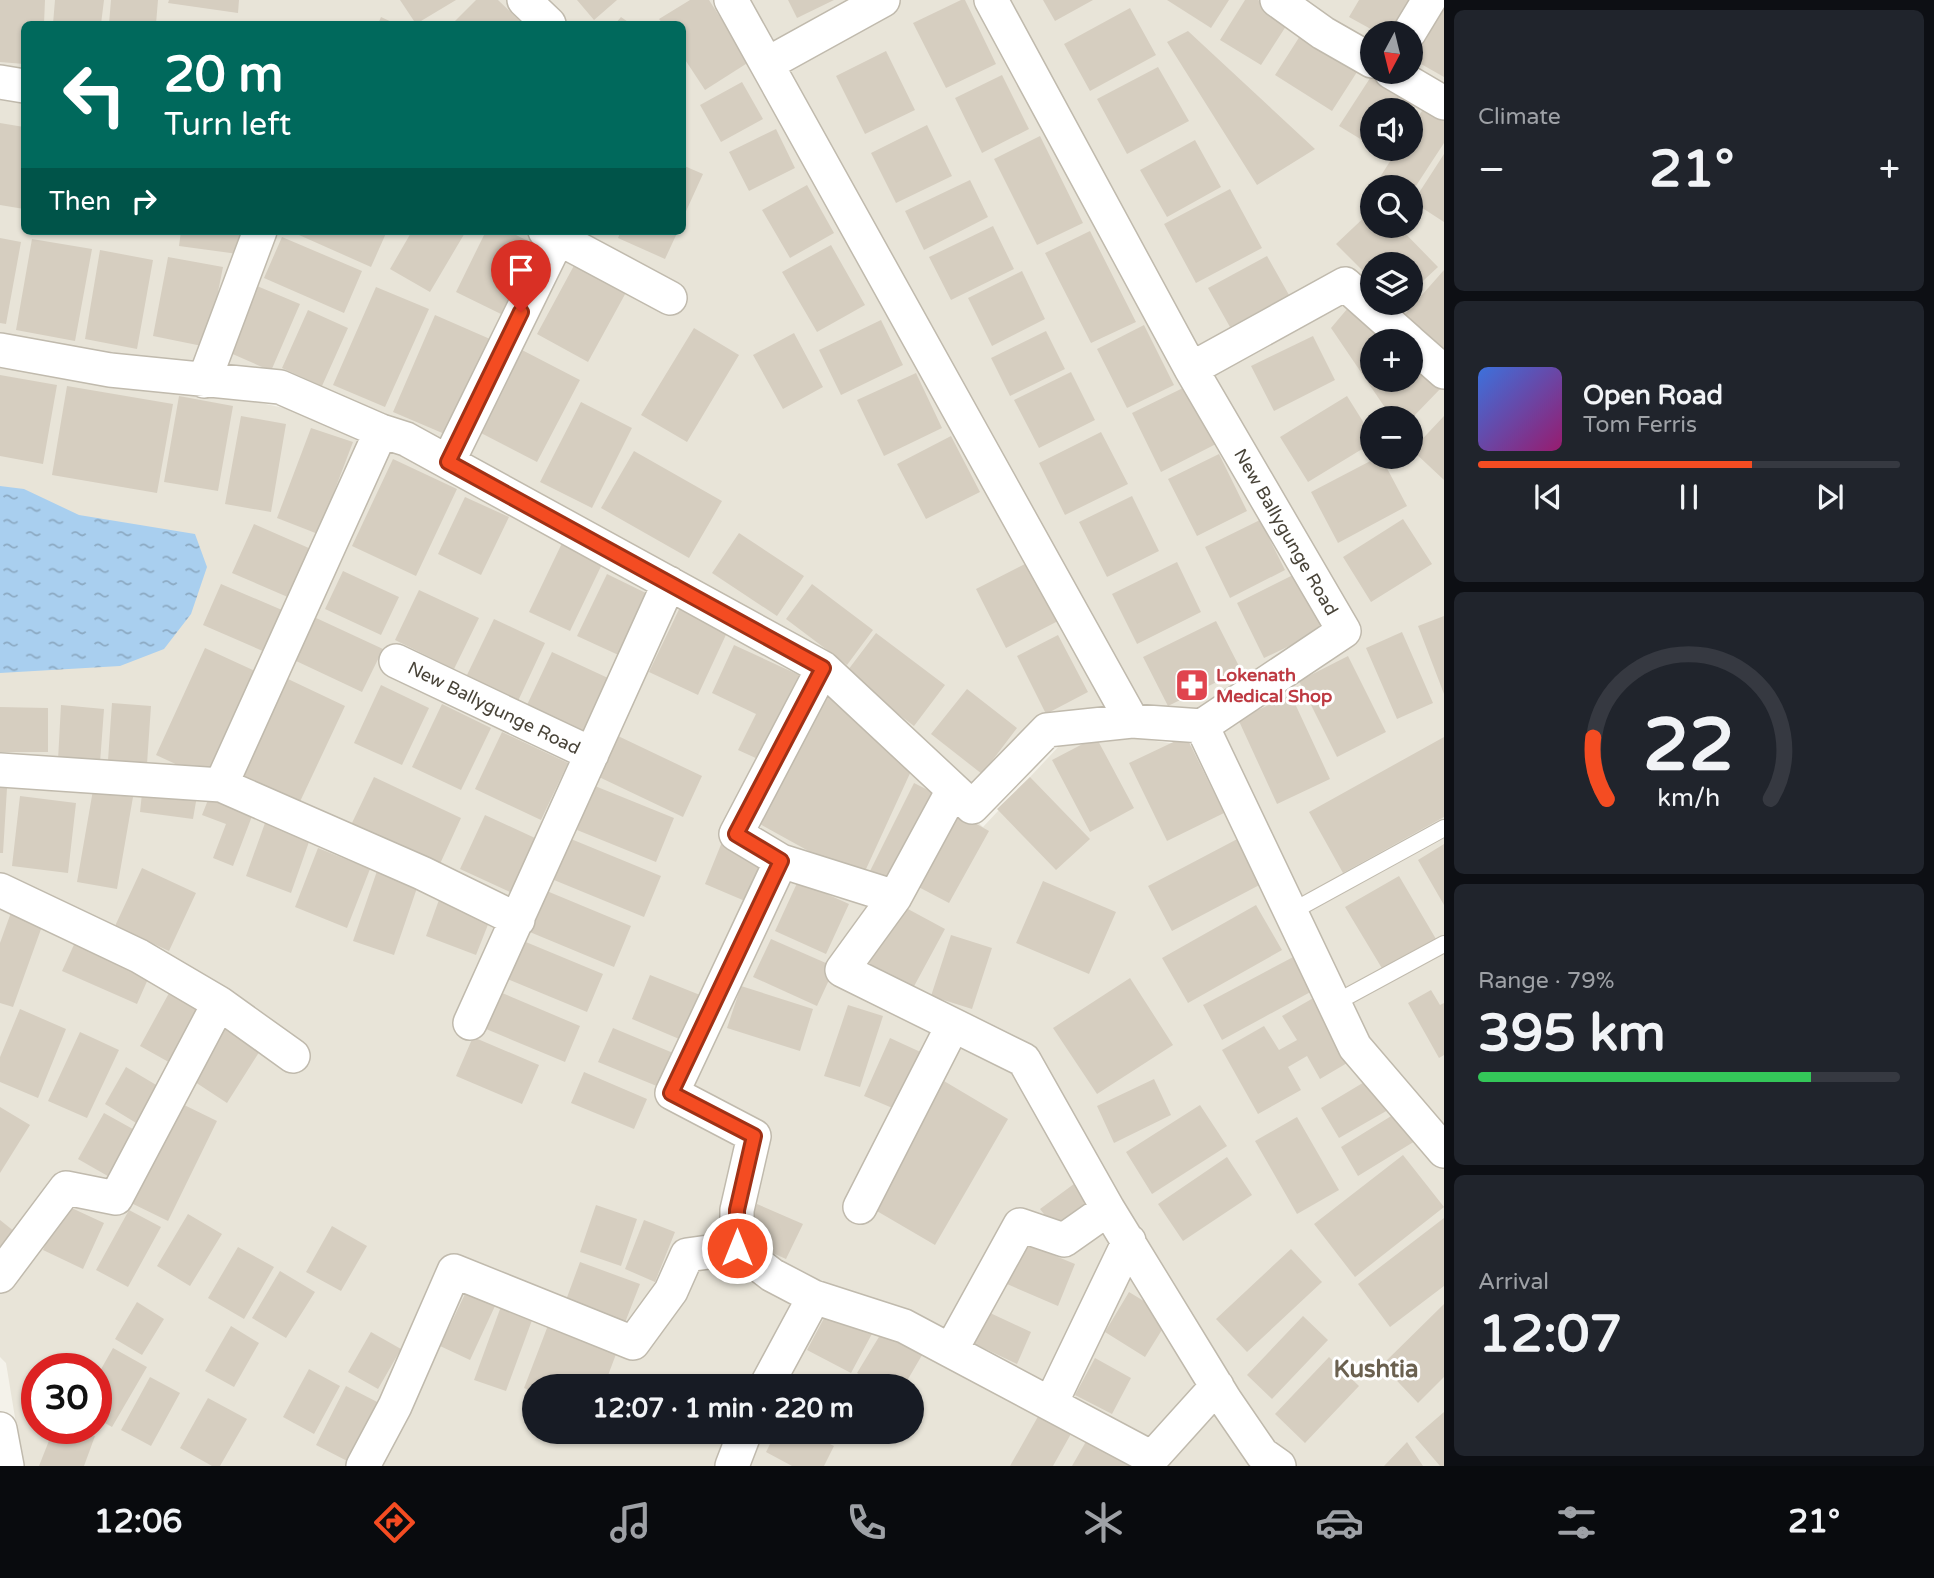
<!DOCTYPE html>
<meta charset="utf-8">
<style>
:root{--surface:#171b24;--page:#20242c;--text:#f1f3f6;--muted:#9ea1a6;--line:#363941;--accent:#f44c22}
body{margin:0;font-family:"Varela Round",sans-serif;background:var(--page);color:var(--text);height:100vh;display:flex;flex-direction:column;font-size:26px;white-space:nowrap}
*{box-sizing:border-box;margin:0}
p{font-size:23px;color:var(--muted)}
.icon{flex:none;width:38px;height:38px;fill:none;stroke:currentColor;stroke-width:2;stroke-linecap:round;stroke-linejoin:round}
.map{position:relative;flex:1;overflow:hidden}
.drawer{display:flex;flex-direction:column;gap:10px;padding:10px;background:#0d0f14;width:490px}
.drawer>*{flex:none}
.banner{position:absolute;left:21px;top:21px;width:665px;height:214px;border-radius:10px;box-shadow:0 2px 5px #0004;background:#00695c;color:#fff;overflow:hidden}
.needle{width:46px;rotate:187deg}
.buttons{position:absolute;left:1360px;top:21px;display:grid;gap:14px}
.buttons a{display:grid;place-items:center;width:63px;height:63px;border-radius:50%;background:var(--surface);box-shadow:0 2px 5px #0004;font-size:35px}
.speed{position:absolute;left:21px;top:1353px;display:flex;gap:14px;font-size:35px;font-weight:700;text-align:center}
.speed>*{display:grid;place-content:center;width:91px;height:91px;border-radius:50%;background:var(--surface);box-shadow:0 2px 5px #0004;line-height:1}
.speed .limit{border:10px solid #d22;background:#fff;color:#111}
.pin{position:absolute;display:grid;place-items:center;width:60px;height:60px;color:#fff;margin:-72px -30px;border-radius:50% 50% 50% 0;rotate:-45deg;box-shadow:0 0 7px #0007}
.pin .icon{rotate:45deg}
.me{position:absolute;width:77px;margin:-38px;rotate:0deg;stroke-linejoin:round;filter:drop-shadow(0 0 5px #0008)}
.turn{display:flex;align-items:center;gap:24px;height:147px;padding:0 28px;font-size:32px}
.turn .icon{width:91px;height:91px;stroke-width:2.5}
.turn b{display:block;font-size:49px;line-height:60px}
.then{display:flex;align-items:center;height:66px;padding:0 28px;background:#0003;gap:14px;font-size:26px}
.big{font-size:52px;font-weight:800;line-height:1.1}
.drawer .widget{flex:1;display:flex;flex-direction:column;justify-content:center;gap:10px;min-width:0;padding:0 24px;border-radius:10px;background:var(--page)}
.drawer .dial{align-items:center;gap:0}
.dial svg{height:182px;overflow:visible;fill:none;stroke:var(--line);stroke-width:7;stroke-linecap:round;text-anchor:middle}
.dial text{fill:var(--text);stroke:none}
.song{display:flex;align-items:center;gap:21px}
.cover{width:84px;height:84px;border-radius:10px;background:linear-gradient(135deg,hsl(220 70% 55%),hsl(320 70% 35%))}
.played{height:7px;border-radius:4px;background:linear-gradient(90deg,var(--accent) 65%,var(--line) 65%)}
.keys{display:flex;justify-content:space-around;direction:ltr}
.heat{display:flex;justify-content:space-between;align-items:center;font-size:38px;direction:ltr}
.charge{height:10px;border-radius:5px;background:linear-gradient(90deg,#34c759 79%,var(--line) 0)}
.trip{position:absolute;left:522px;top:1374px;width:402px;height:70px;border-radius:35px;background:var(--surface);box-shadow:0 2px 5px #0004;font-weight:800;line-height:70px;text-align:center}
.dock{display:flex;height:112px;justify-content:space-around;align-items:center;background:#090b0e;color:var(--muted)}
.dock .icon{width:49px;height:49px}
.dock .selected{color:var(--accent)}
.dock b{font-size:32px;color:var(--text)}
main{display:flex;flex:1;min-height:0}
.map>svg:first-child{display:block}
</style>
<main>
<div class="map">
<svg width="1444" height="1466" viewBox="0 0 1444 1466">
<defs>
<pattern id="water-ripples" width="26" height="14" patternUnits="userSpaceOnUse" patternTransform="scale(1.75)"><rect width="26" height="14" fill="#a9cfef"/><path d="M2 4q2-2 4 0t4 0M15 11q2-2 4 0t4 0" fill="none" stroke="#8caac3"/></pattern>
</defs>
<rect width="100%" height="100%" fill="#f4f2ea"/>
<path fill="#e8e4d8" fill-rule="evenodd" d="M0 0H1260L1320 44 1444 118V1142L1360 1043 1201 718 1038 725 972 796 834 663 283 381 0 345ZM24 24H682V231H24ZM1372 110H1410V149H1372ZM1372 187H1410V226H1372ZM1372 264H1410V303H1372ZM1372 341H1410V380H1372ZM1372 418H1410V457H1372Z
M1266 0H1444V107L1410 72V33H1372V66Z
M0 368 252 401 321 416 393 449 824 687 983 827 1061 744 1135 738 1197 747 1444 1166V1466H23L6 1363 0 1357ZM37 1368H96V1428H37ZM534 1386H912V1432H534Z"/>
<path fill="url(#water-ripples)" d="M0 486 24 489 79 515 195 534 207 567 191 614 164 649 120 666 0 673Z"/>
<path fill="#d6cec0" d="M0 0H45L44 24H24V64L0 62Z
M55 0H104L101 24H53Z
M111 0H158L156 24H109Z
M169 0H239L238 13 168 3Z
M400 0H456L416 24Z
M476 0H498L522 23 452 24Z
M577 0H617L594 20Z
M690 0H709L749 62 705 90 682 55V24H663L659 19Z
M788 0H834L797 18Z
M961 0H965L996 64 946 88 913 23Z
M1043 0H1093L1055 21Z
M1167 0H1229L1211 28Z
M1245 0H1258L1290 20 1261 65 1220 40Z
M1359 0H1410L1391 33H1378L1349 17Z
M1130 8 1156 55 1090 91 1064 44Z
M1444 8V77L1414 60Z
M381 17 396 24H378Z
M621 17 631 24H615Z
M1188 31 1315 149 1257 185 1167 42Z
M1300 36 1357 72 1332 111 1275 75Z
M886 51 915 110 865 134 836 76Z
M1158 67 1189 121 1127 154 1097 99Z
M1002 75 1029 129 982 153 955 98Z
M1372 75 1415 103 1410 110H1372V146L1339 126Z
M742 82 763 119 721 142 700 105Z
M1426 105 1444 116V143L1410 195V187H1396L1380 177 1398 149H1410V129Z
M0 123 24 127V209L0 205Z
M927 125 952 176 896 203 871 153Z
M776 129 795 168 749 191 729 152Z
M1040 136 1083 223 1037 245 994 159Z
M1195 140 1221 187 1167 217 1140 170Z
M1444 154V222L1413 202Z
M682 165 703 174 682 220Z
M970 180 988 217 924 250 905 211Z
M807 185 834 233 790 258 762 210Z
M1230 189 1262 248 1196 283 1164 224Z
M1372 210V226H1398L1438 267 1410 293V264H1372V280L1336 244Z
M993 226 1014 269 951 300 929 257Z
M181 231H241L238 254 179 246Z
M290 231H387L371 267Z
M412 231H466L430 292 390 269Z
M486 231H508L538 246 503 315 456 292Z
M621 231H678L665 259 618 238Z
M1090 231 1136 322 1091 343 1045 253Z
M282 237 362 271 344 313 264 278Z
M0 238 21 242 6 324 0 323Z
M32 239 92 249 75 341 16 330Z
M831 245 865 305 817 332 782 272Z
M100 250 153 260 137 349 85 339Z
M1267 256 1289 295 1230 327 1208 288Z
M168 257 223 267 207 347 153 336Z
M577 260 629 287 588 362 537 334Z
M1444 270V361L1399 321Z
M1022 271 1045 319 992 346 968 298Z
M257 286 300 304 271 371 228 352Z
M376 287 429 309 385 407 333 385Z
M1353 302 1395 341H1372V380H1410V356L1443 386 1412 418H1392L1331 328Z
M308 310 348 328 322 386 282 368Z
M435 315 490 339 447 435 393 412Z
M881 320 903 365 841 395 819 350Z
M1144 325 1174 385 1127 408 1097 349Z
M694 328 739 355 687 442 641 415Z
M1046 331 1065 369 1010 396 991 358Z
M794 333 823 387 783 409 753 355Z
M1313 336 1335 380 1274 411 1251 366Z
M522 350 580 380 537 462 479 432Z
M1071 372 1095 420 1039 448 1014 400Z
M916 373 942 428 884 456 857 400Z
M0 375 57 385 43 464 0 456Z
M67 386 173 404 157 493 52 475Z
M1187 386 1216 444 1161 472 1132 413Z
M179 396 233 406 218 491 164 482Z
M1347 396 1372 436V443L1308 482 1280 437Z
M581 402 632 428 592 508 540 482Z
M241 416 286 424 271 512 225 504Z
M1444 416V480L1412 450Z
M311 428 353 442 318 534 277 518Z
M1101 432 1128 484 1065 515 1039 463Z
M951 436 980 492 926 519 897 464Z
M634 451 722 501 689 558 601 508Z
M1219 454 1247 511 1197 536 1168 479Z
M1378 457H1381L1407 506 1338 543 1311 492Z
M393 459 457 489 416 576 352 546Z
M1132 496 1159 551 1107 577 1079 522Z
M465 497 509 517 481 575 438 554Z
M1403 519 1432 564 1371 602 1343 557Z
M1260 520 1285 570 1230 598 1205 547Z
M254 524 311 549 290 598 232 573Z
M739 533 804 576 777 616 712 573Z
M564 539 605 558 570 631 529 612Z
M1029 562 1058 621 1006 648 976 589Z
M1177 562 1201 612 1137 644 1112 594Z
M343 571 399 597 381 635 325 609Z
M1297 573 1325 629 1264 658 1237 603Z
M607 574 654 597 625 658 577 636Z
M221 584 289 613 272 655 203 625Z
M812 584 873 630 847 665 786 619Z
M419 590 479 618 454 669 395 640Z
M683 601 731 624 698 695 649 672Z
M1444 616V694L1418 626Z
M314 617 383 649 362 692 294 660Z
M494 619 545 643 518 701 466 677Z
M1216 621 1241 670 1168 706 1143 657Z
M1402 632 1433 703 1397 719 1366 648Z
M876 633 945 685 914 726 845 674Z
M1058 635 1088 692 1046 714 1017 656Z
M734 645 810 680 769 764 738 750 756 714 712 693Z
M205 648 255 671 206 778 156 755Z
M552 652 608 678 582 733 526 707Z
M1348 656 1386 732 1337 757 1299 681Z
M288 679 345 706 297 808 240 781Z
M381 685 429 708 402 765 354 743Z
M967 689 1017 728 982 774 931 734Z
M1291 695 1330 779 1277 804 1238 719Z
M828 696 912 769 861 880 758 823Z
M112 703 151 706 147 764 108 760Z
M442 704 491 728 461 790 412 767Z
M61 705 104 709 100 763 58 760Z
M0 707 48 708V752H0Z
M502 732 568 763 541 820 475 789Z
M618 736 702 776 683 817 599 777Z
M1186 736 1224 813 1167 841 1129 763Z
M1096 737 1134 808 1090 832 1052 760Z
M1444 737V817L1343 873 1309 812Z
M374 777 461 818 439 866 351 825Z
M1030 777 1090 839 1056 870 997 809Z
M914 783 944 798 899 889 868 875Z
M143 784 198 790 193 819 140 812Z
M595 786 674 818 656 862 577 830Z
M0 787 7 788 3 853H0Z
M93 790 133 797 117 889 77 882Z
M210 795 254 811 233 866 213 858 226 824 202 815Z
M20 796 76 803 68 873 12 866Z
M950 809 989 831 949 903 909 882Z
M485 815 535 838 510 892 460 869Z
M265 823 310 839 291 893 246 876Z
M1243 836 1267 881 1172 931 1148 886Z
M571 839 661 876 644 917 554 880Z
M722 842 769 862 752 904 705 884Z
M1444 844V905L1418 860Z
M318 848 370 869 347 928 295 907Z
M142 868 196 893 169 951 115 926Z
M377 871 418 885 394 955 353 941Z
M1399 876 1436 939 1383 970 1345 907Z
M798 881 849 904 826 954 775 931Z
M1043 881 1116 912 1089 974 1016 943Z
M542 889 631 926 614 967 525 930Z
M440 897 491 917 476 955 426 936Z
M895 902 945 929 912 990 862 963Z
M1256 905 1282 950 1188 1003 1162 958Z
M13 907 45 918 13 1007 0 1003V943Z
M951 935 992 948 972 1009 931 996Z
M77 938 152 970 137 1004 62 971Z
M771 939 835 967 817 1006 753 977Z
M521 940 603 974 587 1012 505 978Z
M1297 955 1316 989 1222 1040 1203 1005Z
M650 975 710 999 691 1044 632 1019Z
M1130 978 1173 1045 1097 1094 1053 1028Z
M174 984 209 1003 174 1065 140 1046Z
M741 986 813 1009 800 1051 727 1028Z
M495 990 580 1026 565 1062 479 1026Z
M1431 990 1440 1005 1444 1003V1055L1439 1058 1408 1003Z
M1322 993 1359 1056 1320 1079 1307 1056 1288 1067 1301 1090 1258 1114 1222 1050 1264 1026 1279 1050 1297 1040 1282 1016Z
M848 1005 883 1016 860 1087 824 1076Z
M20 1009 66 1029 38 1098 0 1082V1057Z
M228 1023 263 1046 227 1103 192 1080Z
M613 1028 678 1055 664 1089 598 1062Z
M80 1032 119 1050 87 1118 48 1101Z
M473 1037 539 1065 522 1104 456 1076Z
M890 1038 927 1055 902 1112 864 1096Z
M126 1067 168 1092 146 1129 105 1104Z
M584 1072 647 1099 634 1129 571 1103Z
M1376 1075 1395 1106 1339 1138 1321 1108Z
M1154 1079 1171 1115 1114 1143 1097 1106Z
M944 1081 1008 1119 935 1245 870 1207Z
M176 1101 217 1121 168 1221 127 1201Z
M1200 1105 1227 1146 1152 1194 1126 1152Z
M0 1107 30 1125 0 1173Z
M1401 1110 1420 1138 1358 1176 1341 1147Z
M104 1113 140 1133 113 1179 78 1159Z
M1297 1117 1339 1190 1297 1214 1255 1141Z
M1403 1155 1444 1207 1355 1277 1314 1224Z
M1227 1157 1252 1195 1183 1241 1158 1204Z
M1078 1181 1097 1207 1060 1235 1040 1209Z
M63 1204 104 1223 83 1269 43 1250Z
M757 1204 803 1224 786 1259 741 1239Z
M596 1205 637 1219 621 1266 580 1252Z
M129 1210 161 1227 128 1287 96 1270Z
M188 1214 222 1234 190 1286 157 1266Z
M1444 1218V1286L1390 1327 1358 1284Z
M0 1220 20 1236 0 1261Z
M644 1220 675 1232 655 1282 625 1269Z
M332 1226 367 1246 341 1291 306 1272Z
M1024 1243 1075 1264 1058 1306 1007 1284Z
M238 1247 274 1267 244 1319 208 1298Z
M1291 1249 1322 1282 1247 1352 1216 1319Z
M580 1262 640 1284 621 1333 562 1311Z
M280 1271 315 1292 286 1338 252 1318Z
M466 1292 495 1306 470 1360 440 1346Z
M1129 1292 1170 1317 1145 1357 1105 1332Z
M503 1301 535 1312 506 1391 474 1380Z
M137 1302 164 1319 142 1355 115 1339Z
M1444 1304V1377L1418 1403 1382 1365Z
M830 1307 874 1330 851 1373 807 1350Z
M988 1312 1031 1332 1017 1364 973 1343Z
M552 1315 621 1341 604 1386H534V1392L524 1388Z
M1303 1316 1328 1340 1272 1399 1247 1375Z
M231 1326 259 1343 234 1387 205 1371Z
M885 1327 925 1350 904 1386H879L857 1373Z
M371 1332 401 1349 378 1389 348 1372Z
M113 1348 147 1367 112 1427 96 1418V1378Z
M1329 1357 1359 1386 1305 1443 1275 1414Z
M1095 1358 1131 1378 1112 1414 1075 1395Z
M309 1369 340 1386 314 1434 283 1417Z
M150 1377 180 1393 151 1446 121 1430Z
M346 1386 387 1407 357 1466 316 1445Z
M208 1398 247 1419 220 1466H212L180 1448Z
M1444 1412V1466H1440L1415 1437Z
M1040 1413 1072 1432 1053 1466H1010Z
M54 1428H73L95 1436 84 1466H39Z
M776 1432H805L834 1446 824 1466H792L766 1452Z
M1088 1438 1138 1466H1072Z
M1407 1442 1423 1466H1384Z"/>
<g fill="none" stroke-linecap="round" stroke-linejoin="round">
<g stroke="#c0baad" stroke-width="18">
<path id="service" d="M1291 912 1444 828
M1335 1003 1444 944"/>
</g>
<g stroke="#c0baad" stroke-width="36">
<path id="minor" d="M524 0 549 24
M731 0 1132 721
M991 0 1191 369 1344 631 1202 726
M1277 0 1323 33 1372 61
M1409 33 1429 0
M767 64 883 0
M1391 72 1444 103
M0 82 24 86
M545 231 670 298
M1410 342 1444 372
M0 350 110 370 280 387 381 431 406 439 823 668 972 807 1047 730 1132 721 1202 726
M1191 369 1345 284 1409 341
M204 381 260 231
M448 462 558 238
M396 661 592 754
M823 668 736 834 781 861 895 897
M1202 726 1355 1047 1444 1151
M0 770 221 785 381 431
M221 785 422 873 518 920
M953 790 895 897 842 970 1024 1060 1108 1209 1225 1400 1262 1454 1279 1466
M781 861 672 1093 754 1136 737 1210V1248L772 1275 814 1297 904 1326 1152 1458 1217 1386
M0 890 139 956 219 1003 293 1056
M470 1023 669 583
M860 1207 953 1025
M0 1276 66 1188 116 1198 219 1003
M951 1350 1020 1225 1064 1240 1108 1209
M766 1386 814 1297
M1051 1403 1129 1241
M0 1429 7 1466
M363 1466 395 1406 454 1271 633 1343 671 1291 687 1255 737 1248
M732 1466 745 1432"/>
</g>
<use href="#service" stroke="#fff" stroke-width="16"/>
<use href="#minor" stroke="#fff" stroke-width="33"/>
</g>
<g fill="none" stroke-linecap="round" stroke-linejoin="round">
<g stroke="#9f3116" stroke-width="18">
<path id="route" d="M521 312 448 462 823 668 736 834 781 861 671 1093 754 1136 737 1210V1248"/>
</g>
<use href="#route" stroke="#f44c22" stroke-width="12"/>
</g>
<defs>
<g id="pharmacy-square" transform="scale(1.75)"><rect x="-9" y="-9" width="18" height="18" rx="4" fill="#e0444e" stroke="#fff"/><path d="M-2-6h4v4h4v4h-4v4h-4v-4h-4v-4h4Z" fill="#fff"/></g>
</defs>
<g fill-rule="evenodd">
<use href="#pharmacy-square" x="1192" y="685"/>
</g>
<g text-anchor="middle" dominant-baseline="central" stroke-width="6" stroke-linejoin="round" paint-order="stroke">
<g font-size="18" fill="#484338" stroke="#fff">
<text transform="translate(1286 532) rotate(60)">New Ballygunge Road</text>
<text transform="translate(494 708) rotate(26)">New Ballygunge Road</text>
</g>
<g font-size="18" font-weight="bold" fill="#be3a42" stroke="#fff" text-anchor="start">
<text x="1216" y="675">Lokenath<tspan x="1216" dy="21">Medical Shop</tspan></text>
</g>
<g font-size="24" font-weight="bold" fill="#6b6150" stroke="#fff">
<text x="1376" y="1369">Kushtia</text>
</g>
</g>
</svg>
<div class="buttons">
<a><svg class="needle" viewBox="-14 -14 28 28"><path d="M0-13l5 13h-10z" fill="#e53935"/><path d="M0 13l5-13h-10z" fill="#9ea1a6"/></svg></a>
<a><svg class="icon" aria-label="sound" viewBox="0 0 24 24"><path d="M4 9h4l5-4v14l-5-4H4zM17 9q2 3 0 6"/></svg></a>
<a><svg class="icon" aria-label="search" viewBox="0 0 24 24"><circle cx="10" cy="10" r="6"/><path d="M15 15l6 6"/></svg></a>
<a><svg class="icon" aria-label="layers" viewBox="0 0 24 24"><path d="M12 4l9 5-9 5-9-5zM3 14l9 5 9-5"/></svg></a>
<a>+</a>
<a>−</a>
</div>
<div class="speed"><div class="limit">30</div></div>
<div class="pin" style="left:521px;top:312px;background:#d93025"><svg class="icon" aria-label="arrive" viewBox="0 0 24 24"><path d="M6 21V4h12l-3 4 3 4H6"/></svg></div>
<svg class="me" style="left:737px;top:1248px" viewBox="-20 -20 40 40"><circle r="17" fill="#f44c22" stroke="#fff" stroke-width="3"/><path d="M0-11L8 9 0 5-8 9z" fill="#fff"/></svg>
<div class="trip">12:07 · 1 min · 220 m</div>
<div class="banner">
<div class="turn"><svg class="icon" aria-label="left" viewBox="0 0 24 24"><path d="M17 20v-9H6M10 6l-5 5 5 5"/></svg><div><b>20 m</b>Turn left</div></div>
<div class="then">Then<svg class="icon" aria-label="right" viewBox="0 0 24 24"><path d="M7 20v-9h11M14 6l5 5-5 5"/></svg></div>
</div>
</div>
<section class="drawer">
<div class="widget"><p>Climate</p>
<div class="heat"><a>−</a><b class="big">21°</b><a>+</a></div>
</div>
<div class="widget">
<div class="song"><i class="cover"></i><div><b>Open Road</b><p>Tom Ferris</p></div></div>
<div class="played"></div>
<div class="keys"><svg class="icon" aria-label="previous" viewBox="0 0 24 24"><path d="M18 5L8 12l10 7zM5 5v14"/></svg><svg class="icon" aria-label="pause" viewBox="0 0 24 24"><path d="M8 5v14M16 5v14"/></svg><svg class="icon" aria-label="next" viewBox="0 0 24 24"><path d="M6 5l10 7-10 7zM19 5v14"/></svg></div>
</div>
<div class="widget dial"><svg viewBox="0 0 100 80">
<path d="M14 69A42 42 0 1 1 86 69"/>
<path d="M14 69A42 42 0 0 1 8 42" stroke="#f44c22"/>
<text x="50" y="56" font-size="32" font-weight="700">22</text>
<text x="50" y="72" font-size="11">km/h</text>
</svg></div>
<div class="widget"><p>Range · 79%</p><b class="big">395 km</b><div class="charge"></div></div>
<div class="widget"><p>Arrival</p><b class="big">12:07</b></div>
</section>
</main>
<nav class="dock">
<b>12:06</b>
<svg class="icon selected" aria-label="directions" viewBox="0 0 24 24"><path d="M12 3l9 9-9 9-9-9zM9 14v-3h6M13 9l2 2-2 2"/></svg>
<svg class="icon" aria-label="music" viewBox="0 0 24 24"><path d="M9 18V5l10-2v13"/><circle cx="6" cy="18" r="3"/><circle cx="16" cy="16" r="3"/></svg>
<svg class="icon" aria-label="phone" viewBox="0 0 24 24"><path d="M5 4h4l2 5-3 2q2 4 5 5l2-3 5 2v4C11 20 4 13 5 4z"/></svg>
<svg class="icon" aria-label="climate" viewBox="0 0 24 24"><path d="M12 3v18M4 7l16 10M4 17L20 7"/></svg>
<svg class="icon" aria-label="car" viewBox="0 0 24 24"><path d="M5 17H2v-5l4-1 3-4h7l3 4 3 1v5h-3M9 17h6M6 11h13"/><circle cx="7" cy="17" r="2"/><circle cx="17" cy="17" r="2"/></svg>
<svg class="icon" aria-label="filters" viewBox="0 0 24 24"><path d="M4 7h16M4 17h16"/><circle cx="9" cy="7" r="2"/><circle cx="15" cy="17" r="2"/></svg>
<b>21°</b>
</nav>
